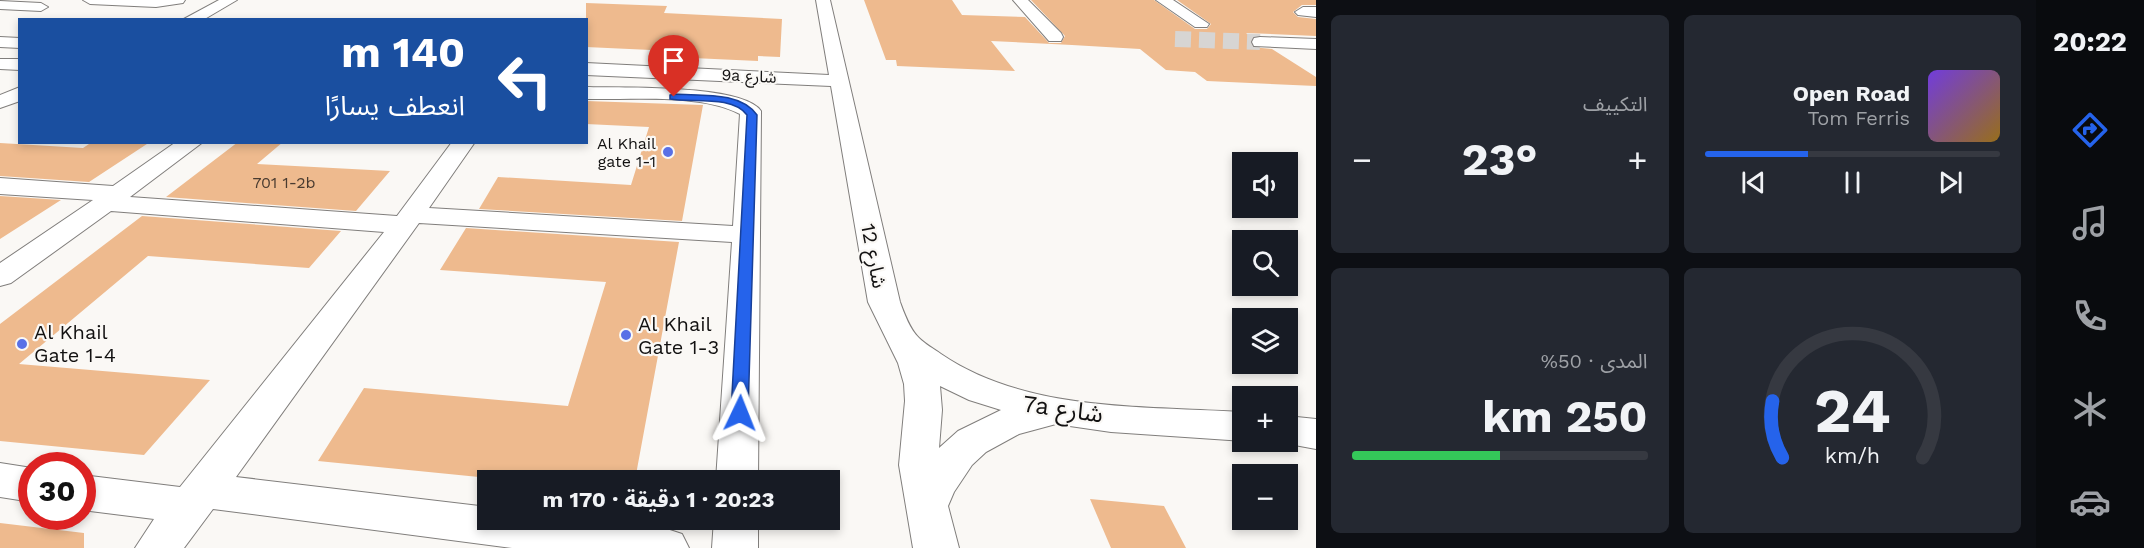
<!DOCTYPE html>
<html lang="ar">
<meta charset="utf-8">
<style>
:root{--surface:#171b24;--page:#242831;--text:#f1f3f6;--muted:#9ea1a6;--line:#363941;--accent:#2563eb}
body{margin:0;font-family:"Work Sans","Noto Sans Arabic",sans-serif;background:var(--page);color:var(--text);direction:rtl;height:100vh;display:flex;flex-direction:column;font-size:22px;white-space:nowrap}
*{box-sizing:border-box;margin:0}
p{font-size:20px;color:var(--muted)}
.icon{flex:none;width:33px;height:33px;fill:none;stroke:currentColor;stroke-width:2;stroke-linecap:round;stroke-linejoin:round}
.map{position:relative;flex:1;overflow:hidden;direction:ltr}
.sheet{display:flex;flex-direction:column;gap:15px;padding:15px;background:#0d0f14;width:720px}
.sheet>*{flex:none}
.guide{position:absolute;left:18px;top:18px;width:570px;height:126px;border-radius:0px;box-shadow:0 3px 9px #0003;direction:rtl;background:#1a4fa0;color:#fff;overflow:hidden}
.buttons{position:absolute;left:1232px;top:152px;display:grid;gap:12px}
.buttons a{display:grid;place-items:center;width:66px;height:66px;border-radius:0px;background:var(--surface);box-shadow:0 3px 9px #0003;font-size:30px}
.speed{position:absolute;left:18px;top:452px;display:flex;gap:12px;font-size:30px;font-weight:700;text-align:center}
.speed>*{display:grid;place-content:center;width:78px;height:78px;border-radius:50%;background:var(--surface);box-shadow:0 3px 9px #0003;line-height:1}
.speed .limit{border:9px solid #d22;background:#fff;color:#111}
.pin{position:absolute;display:grid;place-items:center;width:51px;height:51px;color:#fff;margin:-62px -26px;border-radius:50% 50% 50% 0;rotate:-45deg;box-shadow:0 0 6px #0007}
.pin .icon{rotate:45deg}
.me{position:absolute;width:66px;margin:-33px;rotate:2deg;stroke-linejoin:round;filter:drop-shadow(0 0 4px #0008)}
.turn{display:flex;align-items:center;gap:21px;height:126px;padding:0 24px;font-size:27px}
.turn .icon{width:78px;height:78px;stroke-width:2.5}
.turn b{display:block;font-size:42px;line-height:51px}
.big{font-size:45px;font-weight:700;line-height:1.1}
.sheet .card{flex:1;display:flex;flex-direction:column;justify-content:center;gap:9px;min-width:0;padding:0 21px;border-radius:9px;background:var(--page)}
.sheet .dial{align-items:center;gap:0}
.dial svg{height:156px;overflow:visible;fill:none;stroke:var(--line);stroke-width:7;stroke-linecap:round;text-anchor:middle}
.dial text{fill:var(--text);stroke:none}
.song{display:flex;align-items:center;gap:18px}
.cover{width:72px;height:72px;border-radius:9px;background:linear-gradient(135deg,hsl(260 70% 55%),hsl(40 70% 35%))}
.played{height:6px;border-radius:3px;background:linear-gradient(90deg,var(--accent) 35%,var(--line) 35%)}
.keys{display:flex;justify-content:space-around;direction:ltr}
.heat{display:flex;justify-content:space-between;align-items:center;font-size:33px;direction:ltr}
.charge{height:9px;border-radius:4px;background:linear-gradient(90deg,#34c759 50%,var(--line) 0)}
.sheet .tiles{flex:1;display:grid;gap:15px;grid-template-columns:repeat(2,1fr)}
.trip{position:absolute;left:477px;top:470px;width:363px;height:60px;border-radius:0px;background:var(--surface);box-shadow:0 3px 9px #0003;font-weight:700;line-height:60px;text-align:center;direction:rtl}
main{display:flex;flex:1;min-height:0}
.tabs{display:flex;flex-direction:column;width:108px;justify-content:space-around;align-items:center;background:#090b0e;color:var(--muted)}
.tabs .icon{width:42px;height:42px}
.tabs .on{color:var(--accent)}
.tabs b{font-size:27px;color:var(--text)}
.map>svg:first-child{display:block}
</style>
<main>
<nav class="tabs">
<b>20:22</b>
<svg class="icon on" aria-label="directions" viewBox="0 0 24 24"><path d="M12 3l9 9-9 9-9-9zM9 14v-3h6M13 9l2 2-2 2"/></svg>
<svg class="icon" aria-label="music" viewBox="0 0 24 24"><path d="M9 18V5l10-2v13"/><circle cx="6" cy="18" r="3"/><circle cx="16" cy="16" r="3"/></svg>
<svg class="icon" aria-label="phone" viewBox="0 0 24 24"><path d="M5 4h4l2 5-3 2q2 4 5 5l2-3 5 2v4C11 20 4 13 5 4z"/></svg>
<svg class="icon" aria-label="climate" viewBox="0 0 24 24"><path d="M12 3v18M4 7l16 10M4 17L20 7"/></svg>
<svg class="icon" aria-label="car" viewBox="0 0 24 24"><path d="M5 17H2v-5l4-1 3-4h7l3 4 3 1v5h-3M9 17h6M6 11h13"/><circle cx="7" cy="17" r="2"/><circle cx="17" cy="17" r="2"/></svg>
</nav>
<section class="sheet">
<div class="tiles">
<div class="card">
<div class="song"><i class="cover"></i><div><b>Open Road</b><p>Tom Ferris</p></div></div>
<div class="played"></div>
<div class="keys"><svg class="icon" aria-label="previous" viewBox="0 0 24 24"><path d="M18 5L8 12l10 7zM5 5v14"/></svg><svg class="icon" aria-label="pause" viewBox="0 0 24 24"><path d="M8 5v14M16 5v14"/></svg><svg class="icon" aria-label="next" viewBox="0 0 24 24"><path d="M6 5l10 7-10 7zM19 5v14"/></svg></div>
</div>
<div class="card"><p>التكييف</p>
<div class="heat"><a>−</a><b class="big">23°</b><a>+</a></div>
</div>
<div class="card dial"><svg viewBox="0 0 100 80">
<path d="M14 69A42 42 0 1 1 86 69"/>
<path d="M14 69A42 42 0 0 1 9 40" stroke="#2563eb"/>
<text x="50" y="56" font-size="32" font-weight="700">24</text>
<text x="50" y="72" font-size="11">km/h</text>
</svg></div>
<div class="card"><p>المدى · 50%</p><b class="big">250 km</b><div class="charge"></div></div>
</div>
</section>
<div class="map">
<svg width="1316" height="548" viewBox="0 0 1316 548">
<rect width="100%" height="100%" fill="#faf8f5"/>
<path fill="#eeba8e" d="M864 0H952L962 15 1025 17 1049 43H1061L1065 36 1031 0H1154L1195 29H1207L1211 24 1177 0H1316V5H1302L1293 12 1298 17 1316 19V36L1246 33 1252 37V47L1272 49 1316 77V86L1207 81 1195 72 1166 70 1140 49 1072 45 991 41 1015 71 897 66 896 60H886Z
M586 3 667 6 664 13 782 19 780 57 758 56V61L649 56 651 50 586 47Z
M586 101 703 105 682 221 479 209 498 177 631 185 649 127 586 124Z
M92 142H150L89 182 0 176V143L83 148Z
M238 142H283L257 164 390 171 356 211 166 197Z
M0 196 61 200 0 239Z
M142 216 341 231 309 268 148 256 19 364 210 380 144 455 0 441V324Z
M466 228 679 242 635 480H509L318 461 364 388 568 406 606 282 440 270Z
M1090 499 1164 506 1186 548H1111Z
M0 523 84 533V548H0Z"/>
<g fill="none" stroke-linecap="round" stroke-linejoin="round">
<path stroke="#d7d5d3" stroke-width="16" stroke-dasharray="16 8" stroke-linecap="butt" d="M1175 39 1260 42"/>
<g stroke="#807e7c" stroke-width="2">
<path id="minor" d="M83 0H185L183 3 156 7 90 4Z
M219 0H237L203 20H182Z
M816 0H830L900 302C904 313 910 330 919 338 925 344 934 349 941 354 1026 412 1143 406 1242 412L1244 441 1111 432 1056 424 1019 434 986 452 972 465 954 492 948 506 959 548H913L899 465 905 401 904 384 898 363 868 302 831 86 586 75V63L829 75ZM940 386 969 400 1001 410 958 431 939 448 942 410Z
M1013 0H1028L1061 33 1063 37 1061 41H1049Z
M1156 0H1173L1209 24 1207 27H1195Z
M0 1 41 3 48 7 41 11 0 9Z
M1303 7H1316V17L1298 15 1295 12Z
M0 37 20 38V48L0 47Z
M1260 37 1316 39V49L1254 46 1252 42 1254 38Z
M0 59H20V70L0 69Z
M20 87V101L0 108V95Z
M586 87C620 88 743 84 761 111L758 480H716L732 242 419 223 236 477 488 507V519C549 519 624 512 682 534L689 548H512L213 509 184 548H135L154 519 82 510V475L180 487 384 232 111 211 11 283 0 286V263L93 200 0 194V178L113 186 176 142H203L130 197 397 216 452 142H475L429 208 733 226 740 114C700 93 631 100 586 99Z
M1287 416 1316 419V449L1273 441H1287Z
M0 463 32 468V502L0 497Z
M714 519H758V548H712Z"/>
</g>
<use href="#minor" fill="#fff" fill-rule="evenodd"/>
</g>
<path fill="#2563eb" stroke="#184099" stroke-width="1.5" d="M674 94C700 96 740 91 757 115L748 413 746 418H733L731 413 747 115C732 95 692 103 670 99V95Z"/>
<g fill="#5970e6" stroke="#faf8f5" stroke-width="2">
<circle cx="668" cy="152" r="6"/>
<circle cx="626" cy="335" r="6"/>
<circle cx="22" cy="344" r="6"/>
</g>
<g text-anchor="middle" dominant-baseline="central" stroke-width="4.5" stroke-linejoin="round" paint-order="stroke">
<g font-size="16" fill="#121111" stroke="#faf8f5">
<text transform="translate(749 76) rotate(3)">9a شارع</text>
</g>
<g font-size="16" fill="#121111" stroke="#faf8f5" text-anchor="end">
<text x="656" y="143">Al Khail<tspan x="656" dy="18">gate 1-1</tspan></text>
</g>
<g font-size="16" fill="#493b30">
<text x="284" y="182">701 1-2b</text>
</g>
<g font-size="20" fill="#121111" stroke="#faf8f5">
<text transform="translate(874 256) rotate(79)">شارع 12</text>
</g>
<g font-size="20" fill="#121111" stroke="#faf8f5" text-anchor="start">
<text x="638" y="324">Al Khail<tspan x="638" dy="23">Gate 1-3</tspan></text>
<text x="34" y="332">Al Khail<tspan x="34" dy="23">Gate 1-4</tspan></text>
</g>
<g font-size="24" fill="#121111" stroke="#faf8f5">
<text transform="translate(1063 409) rotate(8)">7a شارع</text>
</g>
</g>
</svg>
<div class="buttons">
<a><svg class="icon" aria-label="sound" viewBox="0 0 24 24"><path d="M4 9h4l5-4v14l-5-4H4zM17 9q2 3 0 6"/></svg></a>
<a><svg class="icon" aria-label="search" viewBox="0 0 24 24"><circle cx="10" cy="10" r="6"/><path d="M15 15l6 6"/></svg></a>
<a><svg class="icon" aria-label="layers" viewBox="0 0 24 24"><path d="M12 4l9 5-9 5-9-5zM3 14l9 5 9-5"/></svg></a>
<a>+</a>
<a>−</a>
</div>
<div class="speed"><div class="limit">30</div></div>
<div class="pin" style="left:674px;top:97px;background:#d93025"><svg class="icon" aria-label="arrive" viewBox="0 0 24 24"><path d="M6 21V4h12l-3 4 3 4H6"/></svg></div>
<svg class="me" style="left:740px;top:413px" viewBox="-20 -20 40 40"><path d="M0-17L14 15 0 8-14 15z" fill="#2563eb" stroke="#fff" stroke-width="4"/></svg>
<div class="trip">20:23 · 1 دقيقة · 170 m</div>
<div class="guide">
<div class="turn"><svg class="icon" aria-label="left" viewBox="0 0 24 24"><path d="M17 20v-9H6M10 6l-5 5 5 5"/></svg><div><b>140 m</b>انعطف يسارًا</div></div>
</div>
</div>
</main>
